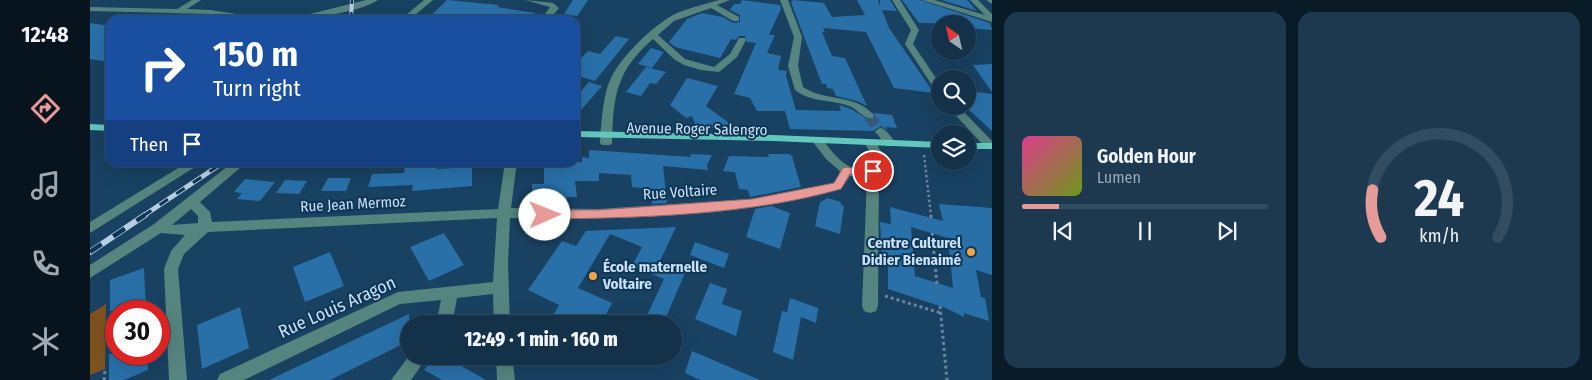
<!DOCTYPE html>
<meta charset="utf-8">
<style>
:root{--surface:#133149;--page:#1c3950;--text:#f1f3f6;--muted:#9da9b4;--line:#324c61;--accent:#e69b98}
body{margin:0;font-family:"Fira Sans Condensed",sans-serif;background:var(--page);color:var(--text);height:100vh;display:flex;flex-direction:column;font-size:19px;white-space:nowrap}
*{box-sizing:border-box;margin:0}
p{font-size:16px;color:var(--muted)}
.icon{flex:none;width:28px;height:28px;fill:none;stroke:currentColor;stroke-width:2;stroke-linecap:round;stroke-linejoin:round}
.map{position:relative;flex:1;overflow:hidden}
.sheet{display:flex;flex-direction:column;gap:12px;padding:12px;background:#0a1b28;width:600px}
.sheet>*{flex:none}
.hud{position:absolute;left:15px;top:15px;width:475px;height:152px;border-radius:15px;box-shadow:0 5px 20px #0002,0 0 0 1px var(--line);background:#1a4fa0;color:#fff;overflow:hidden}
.needle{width:32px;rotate:326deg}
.controls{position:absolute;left:841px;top:15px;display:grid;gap:10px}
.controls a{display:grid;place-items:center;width:45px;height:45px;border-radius:50%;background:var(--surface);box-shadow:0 5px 20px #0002,0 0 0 1px var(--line);font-size:25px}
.speed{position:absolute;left:15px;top:300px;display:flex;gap:10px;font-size:25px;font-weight:700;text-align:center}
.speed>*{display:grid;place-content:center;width:65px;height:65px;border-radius:50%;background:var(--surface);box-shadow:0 5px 20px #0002,0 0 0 1px var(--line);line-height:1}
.speed .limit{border:8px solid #d22;background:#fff;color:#111}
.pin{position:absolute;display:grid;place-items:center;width:42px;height:42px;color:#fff;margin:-21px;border:2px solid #fff;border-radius:50%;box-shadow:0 1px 5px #0007}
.me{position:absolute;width:55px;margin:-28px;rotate:89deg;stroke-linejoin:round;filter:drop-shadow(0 0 4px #0008)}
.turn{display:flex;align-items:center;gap:18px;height:105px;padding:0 25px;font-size:22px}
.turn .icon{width:65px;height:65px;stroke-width:2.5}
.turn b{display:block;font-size:35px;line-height:42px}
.then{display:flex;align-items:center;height:48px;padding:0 25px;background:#0003;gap:10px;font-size:19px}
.sheet .card{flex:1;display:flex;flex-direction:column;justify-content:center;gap:8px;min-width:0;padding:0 18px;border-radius:15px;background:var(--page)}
.sheet .dial{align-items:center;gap:0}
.dial svg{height:130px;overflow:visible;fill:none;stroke:var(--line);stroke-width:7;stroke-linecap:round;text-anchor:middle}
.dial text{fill:var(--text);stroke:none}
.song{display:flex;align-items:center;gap:15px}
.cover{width:60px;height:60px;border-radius:8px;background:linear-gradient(135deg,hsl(330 70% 55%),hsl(80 70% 35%))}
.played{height:5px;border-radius:2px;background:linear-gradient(90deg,var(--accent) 15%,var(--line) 15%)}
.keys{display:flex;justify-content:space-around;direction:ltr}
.sheet .tiles{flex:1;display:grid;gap:12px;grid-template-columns:repeat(2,1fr)}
.trip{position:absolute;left:310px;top:315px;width:282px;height:50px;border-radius:25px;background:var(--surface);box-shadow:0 5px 20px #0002,0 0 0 1px var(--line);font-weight:800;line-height:50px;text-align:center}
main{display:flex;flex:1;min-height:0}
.tabs{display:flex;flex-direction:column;width:90px;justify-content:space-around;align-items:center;background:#08141d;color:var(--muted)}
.tabs .icon{width:35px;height:35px}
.tabs .selected{color:var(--accent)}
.tabs b{font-size:22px;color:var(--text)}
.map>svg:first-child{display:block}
</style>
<main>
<nav class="tabs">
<b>12:48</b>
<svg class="icon selected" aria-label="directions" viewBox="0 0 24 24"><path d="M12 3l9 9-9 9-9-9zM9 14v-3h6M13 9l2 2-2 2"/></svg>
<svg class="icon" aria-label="music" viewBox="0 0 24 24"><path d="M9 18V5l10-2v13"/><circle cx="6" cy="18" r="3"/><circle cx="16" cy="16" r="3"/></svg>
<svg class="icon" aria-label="phone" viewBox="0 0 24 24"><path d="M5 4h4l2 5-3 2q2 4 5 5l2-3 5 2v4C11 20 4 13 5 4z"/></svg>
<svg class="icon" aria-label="climate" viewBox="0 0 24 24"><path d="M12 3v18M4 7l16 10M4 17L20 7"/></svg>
</nav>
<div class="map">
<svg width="902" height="380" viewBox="0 0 902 380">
<rect width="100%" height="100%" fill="#194161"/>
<path fill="#7f521d" d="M16 304 15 369 0 375V314Z"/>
<path fill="#2970a9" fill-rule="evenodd" d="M357 0 409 5 407 7 445 13V20H336Z
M483 0H498L487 16 474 14Z
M652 0 690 5 691 9 679 35H685L677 53 691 56 688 70 697 71 696 76 706 110 751 111 749 105 761 109 779 120 784 119V113L802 115 807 128 796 127 797 130 791 126 783 131 700 129 695 111H667L660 98 644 94 666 43 657 42 655 36H649L646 40 641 39 630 58 585 47 579 42 597 19 612 13 633 17 643 23 650 22V15L640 10 644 4H650Z
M703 0 734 3 742 17 775 15 767 0H788L790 6V0H800L807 11 792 10 799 28 844 93 804 88 776 32 733 28 735 32H732L742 56 755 58 777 106 767 101 746 96 743 89 737 88 736 84H732L702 5 701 2Z
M812 0H830L900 23 902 30 878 28V24L829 23Z
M851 0H877L887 11Z
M0 23 20 26V62L0 59Z
M526 36 539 39 505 81 485 75V64L498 51 510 54Z
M561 48 574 52 562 68 548 64Z
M902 64V92L883 65Z
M556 67 576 72 566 84 560 83 551 96 536 92Z
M597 78 628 86 616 106 646 128H607L602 116 596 118 580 105Z
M499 82 512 86 485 117V98Z
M878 91 902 94V131L878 109Z
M499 150 601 157 600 154 622 155 617 165 618 170 573 166 577 203 562 204 561 189 542 187 541 175 509 173V181H485L487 197H477V199L452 200V198H442V184H454V162H492V157L499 158Z
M678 154H699L702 156 711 187 660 197 658 190 649 189 645 172 633 171 639 156 679 157Z
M315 167H348L347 169 382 167V186L322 191 323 185 278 187 282 174 314 173Z
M238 178H261L256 191H231Z
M155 179 185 182 170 201 147 199 152 193 144 192Z
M195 180 217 181 209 194 186 193Z
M738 198 751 202V205L754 206 750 234 725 226 730 202Z
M849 204 902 208V275L886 270 891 297 895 298 899 321 874 313V317L856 308 798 289V267L792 255 790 222 801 224 800 207 853 221ZM821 227 858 238 863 288 825 276Z
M681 206 700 213 690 249 656 237 665 209Z
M586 227 569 263 595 273 573 324H553L574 279 542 266 552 247 520 234 488 288 522 303 511 324 494 316 489 324H458L469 305 438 290 472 241 486 246 496 231Z
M354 233 374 265 339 281 320 247Z
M605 242 639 254 634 268 600 255Z
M240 252 254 286 215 302 203 267Z
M54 268 56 311H20V280Z
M620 283 637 289 632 304 652 311 646 336 605 319Z
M700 298 728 308 726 323 711 317 703 360 683 352 692 311 697 312Z
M150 307 159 348 112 369 107 325Z
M319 314V341L240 380H179Z
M602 351 670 380H610L595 373Z
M19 354H57L58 370 34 380H19Z
M345 356H364L361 360 396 380H352L334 370Z"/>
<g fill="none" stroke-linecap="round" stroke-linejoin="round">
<path stroke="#345977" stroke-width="11" stroke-dasharray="11 5.5" stroke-linecap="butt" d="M779 116 790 131"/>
<path stroke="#6686a1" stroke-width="2.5" stroke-dasharray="2.5 2.5" stroke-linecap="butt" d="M834 155 841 216"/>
<path stroke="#6686a1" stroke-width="3" stroke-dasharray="3 3" stroke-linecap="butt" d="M841 215V218
M842 233 847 284
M795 296 851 313
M850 306 857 380
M14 380 15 369"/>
<path fill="#56847e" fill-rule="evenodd" d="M102 0H111L97 9 120 10 175 18 179 20H159L120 14 0 11V7L87 9Z
M276 0H288C271 12 217 20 196 20Z
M334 0H343L319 20H310Z
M435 0 463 3 469 8 459 20H451L460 7Z
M629 0H640L627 5 649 17V21H643L621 8 584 21 568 35 595 59 624 67 640 54 649 38H655L656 40 647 57 629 72 611 70 594 65 585 60 563 39C526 71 523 96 522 143L520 145H512L510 143C511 126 513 93 521 78 531 57 559 30 578 18 592 9 613 5 629 0Z
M690 0H698L712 37 708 66 713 87C735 102 763 93 783 114V118C773 120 768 109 759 106 740 99 722 103 705 90L698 66 704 37Z
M802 0H810L829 30 823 44 850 84V94L847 93 815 44 821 30Z
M832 0H844L895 15 880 0H888L902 14V22Z
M896 0H902V4Z
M857 106H868L902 141V149L896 148Z
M790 128C797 129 802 138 806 144L804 146H796L785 131Z
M729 139 733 140C744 155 763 179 782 165L781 155 775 143 777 141H785L793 155 794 166 789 171 788 306 786 311 780 313 774 311 772 306 777 177 771 178 760 176 751 189C645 219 530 219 420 218L418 264 420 324H404L403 294 367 298 362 324H346L351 300 310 304 154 380H127L130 374 308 292 403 282 407 218 118 232 94 254 88 269 97 380H79L74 269 81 251 95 235 71 233 0 278V265L64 224 143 162H157L110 202 120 212 122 222 408 209 415 162H427L421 208 508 209 662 199 743 183 747 178 750 171 736 159 723 142ZM101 209 108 216V223L82 225Z
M98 162H113L0 233V222Z
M319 356H338L321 380H301Z
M406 356H422L425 380H407Z"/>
<path fill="#62c8bd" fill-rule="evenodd" d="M0 124 20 125V131L0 130Z
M485 131 683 135 850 142V148L683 141 485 137Z
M878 143H902V149H878Z"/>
<g stroke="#b6cee4" stroke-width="4">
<path id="rail-far2" d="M261 20 262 0"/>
</g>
<g stroke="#b6cee4" stroke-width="5">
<path id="rail-far1" d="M53 216 134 162"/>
</g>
<g stroke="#b6cee4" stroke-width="6">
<path id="rail" d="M0 252 55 215"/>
</g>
<use href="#rail-far2" stroke="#0e3656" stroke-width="2.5" stroke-dasharray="8" stroke-linecap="butt"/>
<use href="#rail-far1" stroke="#0e3656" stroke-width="3" stroke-dasharray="10" stroke-linecap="butt"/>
<use href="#rail" stroke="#0e3656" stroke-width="4.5" stroke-dasharray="14" stroke-linecap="butt"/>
</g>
<path fill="#e69b98" stroke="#966563" d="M756 167 775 170 783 168 788 171 775 177 760 174 751 189C660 215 550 218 455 219L449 215 455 210H508L662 199 744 183 753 168Z"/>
<g fill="#f5a345" stroke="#0e3656" stroke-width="2">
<circle cx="881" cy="252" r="5"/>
<circle cx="503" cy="276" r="5"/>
</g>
<g text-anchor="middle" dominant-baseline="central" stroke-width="4" stroke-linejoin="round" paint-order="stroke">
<g font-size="15" fill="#cae0f4" stroke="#0e3656">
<text transform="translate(607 129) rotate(1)">Avenue Roger Salengro</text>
<text transform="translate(590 192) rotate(-4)">Rue Voltaire</text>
<text transform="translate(263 204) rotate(-3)">Rue Jean Mermoz</text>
</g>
<g font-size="15" font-weight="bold" fill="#cae0f4" stroke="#0e3656" text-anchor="end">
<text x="871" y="243">Centre Culturel<tspan x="871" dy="17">Didier Bienaimé</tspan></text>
<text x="513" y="267" text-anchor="start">École maternelle<tspan x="513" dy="17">Voltaire</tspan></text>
</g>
<g font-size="18" fill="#cae0f4" stroke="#0e3656">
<text transform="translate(247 307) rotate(-24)">Rue Louis Aragon</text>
</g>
</g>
</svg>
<div class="controls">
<a><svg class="needle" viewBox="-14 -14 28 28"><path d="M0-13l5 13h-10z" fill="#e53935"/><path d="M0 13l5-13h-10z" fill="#9da9b4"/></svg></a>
<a><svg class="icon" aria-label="search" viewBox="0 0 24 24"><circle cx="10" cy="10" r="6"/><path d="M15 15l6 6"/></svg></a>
<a><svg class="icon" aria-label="layers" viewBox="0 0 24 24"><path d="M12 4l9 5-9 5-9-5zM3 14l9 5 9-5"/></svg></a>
</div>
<div class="speed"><div class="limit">30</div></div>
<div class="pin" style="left:783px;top:171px;background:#d93025"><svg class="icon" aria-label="arrive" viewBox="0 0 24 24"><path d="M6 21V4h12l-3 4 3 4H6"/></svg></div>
<svg class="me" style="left:455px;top:215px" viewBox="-20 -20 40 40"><circle r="19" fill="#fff"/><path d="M0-13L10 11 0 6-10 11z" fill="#e69b98"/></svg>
<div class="trip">12:49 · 1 min · 160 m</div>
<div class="hud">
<div class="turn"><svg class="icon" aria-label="right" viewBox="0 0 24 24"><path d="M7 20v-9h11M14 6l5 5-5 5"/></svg><div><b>150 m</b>Turn right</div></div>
<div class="then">Then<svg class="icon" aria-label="arrive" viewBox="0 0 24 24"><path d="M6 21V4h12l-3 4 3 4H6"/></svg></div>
</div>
</div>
<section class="sheet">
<div class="tiles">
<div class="card">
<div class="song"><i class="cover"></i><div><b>Golden Hour</b><p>Lumen</p></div></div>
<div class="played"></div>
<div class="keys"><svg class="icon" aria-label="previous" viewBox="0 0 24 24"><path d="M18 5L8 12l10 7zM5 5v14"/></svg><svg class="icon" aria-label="pause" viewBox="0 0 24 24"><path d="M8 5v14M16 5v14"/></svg><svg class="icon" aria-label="next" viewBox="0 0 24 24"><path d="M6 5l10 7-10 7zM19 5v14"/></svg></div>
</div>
<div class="card dial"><svg viewBox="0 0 100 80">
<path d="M14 69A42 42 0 1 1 86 69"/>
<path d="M14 69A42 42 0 0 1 9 40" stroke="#e69b98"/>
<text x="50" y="56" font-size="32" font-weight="700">24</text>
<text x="50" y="72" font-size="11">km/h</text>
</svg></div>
</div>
</section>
</main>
